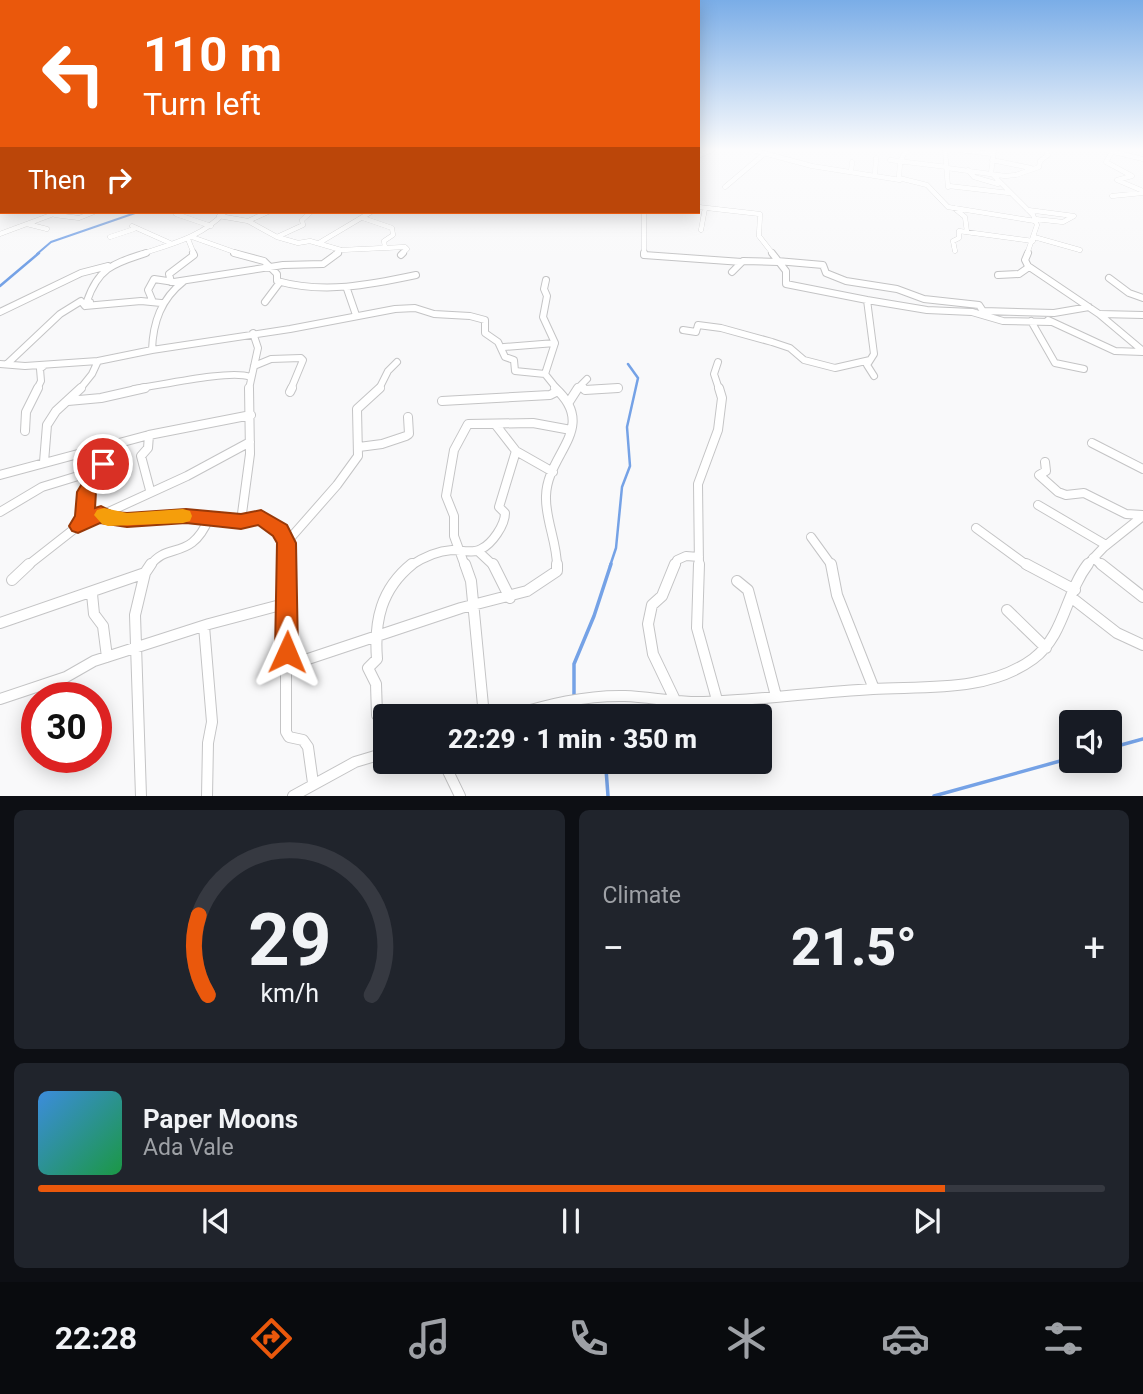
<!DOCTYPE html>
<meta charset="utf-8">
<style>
:root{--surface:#171b24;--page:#20242c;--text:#f1f3f6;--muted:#9ea1a6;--line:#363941;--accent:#ea580c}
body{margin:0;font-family:Roboto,sans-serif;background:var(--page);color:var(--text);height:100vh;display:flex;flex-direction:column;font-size:26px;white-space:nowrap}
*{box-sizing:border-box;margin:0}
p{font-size:23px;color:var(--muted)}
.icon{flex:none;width:38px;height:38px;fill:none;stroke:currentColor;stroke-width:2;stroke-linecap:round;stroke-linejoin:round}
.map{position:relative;height:796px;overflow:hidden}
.sheet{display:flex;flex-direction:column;gap:14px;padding:14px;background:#0d0f14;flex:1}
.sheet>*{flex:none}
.top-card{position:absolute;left:0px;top:0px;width:700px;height:214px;box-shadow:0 4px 18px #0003;background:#ea580c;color:#fff;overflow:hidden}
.tools{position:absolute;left:1059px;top:710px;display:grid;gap:14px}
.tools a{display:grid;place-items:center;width:63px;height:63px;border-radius:7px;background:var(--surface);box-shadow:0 4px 18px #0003;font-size:35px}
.speed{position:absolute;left:21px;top:682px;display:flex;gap:14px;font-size:35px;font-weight:700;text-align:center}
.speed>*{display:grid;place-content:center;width:91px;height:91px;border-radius:50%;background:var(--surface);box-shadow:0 4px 18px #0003;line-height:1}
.speed .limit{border:10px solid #d22;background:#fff;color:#111}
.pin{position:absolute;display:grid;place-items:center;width:60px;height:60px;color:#fff;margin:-30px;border:4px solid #fff;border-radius:50%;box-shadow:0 2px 7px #0007}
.me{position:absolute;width:77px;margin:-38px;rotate:1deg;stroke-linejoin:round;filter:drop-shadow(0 0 5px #0008)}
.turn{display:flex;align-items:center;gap:24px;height:147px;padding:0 28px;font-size:32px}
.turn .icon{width:91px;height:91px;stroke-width:2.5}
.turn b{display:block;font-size:49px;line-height:60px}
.then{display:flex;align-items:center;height:66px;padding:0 28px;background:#0003;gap:14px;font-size:26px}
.big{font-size:52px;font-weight:800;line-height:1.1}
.sheet .widget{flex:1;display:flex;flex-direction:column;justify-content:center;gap:10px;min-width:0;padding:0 24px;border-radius:10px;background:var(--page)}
.sheet .dial{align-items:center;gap:0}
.dial svg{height:182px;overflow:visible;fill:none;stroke:var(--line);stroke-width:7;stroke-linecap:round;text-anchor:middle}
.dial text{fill:var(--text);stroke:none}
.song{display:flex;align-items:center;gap:21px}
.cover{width:84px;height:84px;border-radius:10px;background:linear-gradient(135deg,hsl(210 70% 55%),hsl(140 70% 35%))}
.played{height:7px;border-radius:4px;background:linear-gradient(90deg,var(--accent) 85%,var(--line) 85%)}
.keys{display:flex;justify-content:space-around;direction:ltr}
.heat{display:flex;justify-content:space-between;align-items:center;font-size:38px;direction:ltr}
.sheet .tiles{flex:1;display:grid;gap:14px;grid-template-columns:1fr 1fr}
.widget:last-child{grid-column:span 2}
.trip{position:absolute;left:373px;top:704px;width:399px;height:70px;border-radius:7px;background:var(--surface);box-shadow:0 4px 18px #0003;font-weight:800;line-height:70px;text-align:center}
.menu{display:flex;height:112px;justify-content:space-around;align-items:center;background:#090b0e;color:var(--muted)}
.menu .icon{width:49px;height:49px}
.menu .on{color:var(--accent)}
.menu b{font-size:32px;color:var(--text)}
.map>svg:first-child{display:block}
</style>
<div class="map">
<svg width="1143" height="796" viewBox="0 0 1143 796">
<rect width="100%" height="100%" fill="#f9f9fa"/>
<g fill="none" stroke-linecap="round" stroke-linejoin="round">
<path stroke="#75a2e6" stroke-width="2" d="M37 254 51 242 138 212"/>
<path stroke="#75a2e6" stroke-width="2.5" d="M0 286 39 253
M610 566 616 548 622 487 630 466 627 427 638 378 628 364"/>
<path stroke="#75a2e6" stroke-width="3.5" d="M574 697V664L594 616 611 564
M574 703 579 716
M1110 748 1143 739
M602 761 606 769 608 796
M934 796 1071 758"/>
<g stroke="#c4c4c5" stroke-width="5">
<path id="minor-far3" d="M752 150 812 166 900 180
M906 150 900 162 899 178 927 185 948 207 1035 221
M945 150 948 187
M960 150 992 154
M994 150 991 173 1033 215 1037 225 1027 254
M1106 150 1143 159
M1112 152 1106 162 1132 176 1117 180 1143 191
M698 156 712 150
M890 160 947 167
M992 160 1031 168
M947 168 1005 176 1016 175 1039 167 1040 161 1048 155 1046 150
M968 170 974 177 998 184
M851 172 852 162
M875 175 876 158
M949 186 1009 193
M725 187 763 155
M1112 196 1142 193
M698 207 760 214 759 236 773 254
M954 208 965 217 967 232
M1028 210 1074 216 1063 222 1035 219
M176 214 211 226
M55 215 79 218 94 212
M219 216 248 221 277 237 298 243 310 241 341 250 405 247 407 249 402 254
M363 218 392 228 393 235 384 241 385 248
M248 221 268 212
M27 224 47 229
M132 226 170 243
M701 230 705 208
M0 234 59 212
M110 237 134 229
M192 237 240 254
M277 237 303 225 302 220 311 212
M1034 237 1080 250
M188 239 194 254
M319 243 371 212
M955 251 953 241 959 238V231L1033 241
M141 254C172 244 202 237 225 212
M335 254 341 250
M644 254V212"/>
</g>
<g stroke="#c4c4c5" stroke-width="8">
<path id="minor-far2" d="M146 253C116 263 99 266 87 301L90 302 85 306 141 301 161 303
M234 253 264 261 277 274V281C324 294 369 285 416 275
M644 253V255L742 262
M772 253 786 271V284L867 300 874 354 867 365 874 376
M1028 253 1025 260 1028 266 1099 314 1143 351
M401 255 403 253
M777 261 823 265 826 273 846 281 897 289 924 299 979 305 983 311 1054 313 1089 307
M732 272 743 261 778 262
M998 275 1019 274 1029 267
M1109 278 1129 293 1143 298
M546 280 544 289 547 296 543 317 555 343 545 374 557 389
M171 282 169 274 194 255 193 253
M347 289 356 315
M867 300 927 310 972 312 1003 321 1051 322
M153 302 148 290 154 279 174 282 283 265 323 264 338 253
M265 302 280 282
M0 312 81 273 108 266
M1100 314 1143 315
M1048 320 1115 351 1143 352
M1031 321 1055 363 1084 369
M683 330 696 332 698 325 721 328 772 342 790 348 804 360 835 368 870 360
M504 347 555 343
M152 350 290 329 395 309 415 308 434 314 470 316 485 320V333L498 342 505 357 514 360 515 371 545 374
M718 362 714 374 719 389
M0 364 25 366 98 361
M7 364 60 314 81 301 85 306
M254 366 271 359 301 358 303 360 291 389
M582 386 585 389
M37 389 41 381 40 369 45 365
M80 389 92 374 98 361 152 350C153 322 161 299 184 281
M134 389C158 386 231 369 250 377
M249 389 258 348 253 333
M379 389 388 371 397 362
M577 389 587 379
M596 389 618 388"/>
</g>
<g stroke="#c4c4c5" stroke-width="10">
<path id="minor-far1" d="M555 388C599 428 547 453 546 496 545 519 557 542 557 566
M583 388 585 390 618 388
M290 392 292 388
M68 401 101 398 145 388
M442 401 550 395 556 392
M569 402 578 388
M495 424 516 451 553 472
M25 431 26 412 38 388
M149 435 148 448 141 456 150 490
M1092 443 1143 469
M359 447 382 444 406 436 409 434 408 417
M44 462 47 425 56 411 81 388
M1045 462 1046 471 1039 475 1058 492 1066 495 1084 493 1126 514 1143 515
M0 475 149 435 251 415
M1038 505 1106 545
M0 512 42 487 101 469
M101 513C125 527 152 518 178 516 190 516 201 518 212 518
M241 521 250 454 249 388
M78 526 187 476 250 442
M976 528 1028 566
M811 537 832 566
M286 543 337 485 358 456 357 409 380 388
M478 551 494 566
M1093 558 1103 566
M27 566 78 526C86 515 83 506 87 493 91 476 102 465 106 445
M150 566C167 541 191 562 209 518L241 521 261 517C284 534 286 537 286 566
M410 566C422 558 437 551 452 550 461 550 473 554 481 549 492 544 505 525 505 513L499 507 516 451
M465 566 454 536V516L446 496 454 450 468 424 533 423 571 430
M675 566 677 560 686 556 699 557
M699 566 698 484 718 430 722 398 719 388
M1086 566 1104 547 1143 516"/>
</g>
<g stroke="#c4c4c5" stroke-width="12">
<path id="minor" d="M286 564V732L289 737 303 740 308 747 313 783
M465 564 471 581 484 716
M493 564 510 598
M675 564 662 596 652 605 648 624 653 654 676 702
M699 564 697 628 717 700
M831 564 837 595 874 689
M1026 564 1075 590
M1101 564 1143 597
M12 580 29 564
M737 581 748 590 776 696
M85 594H92L94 614 103 626 107 657
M1072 598 1117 633 1143 645
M1007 610 1046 648
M0 623 145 573 151 564
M204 626 212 722 208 743 207 796
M287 666 461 608 527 591 557 571V564
M0 699 66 677 94 661 209 624 288 603
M377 715 376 684 368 668 377 659C374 621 381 589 412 564
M510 716C547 705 585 695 625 696 651 697 677 703 704 702 761 700 817 692 873 689 926 686 988 692 1033 659 1065 635 1065 594 1088 564
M443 761 460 796
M141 796 135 615 145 573
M293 796 355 762 385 753"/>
</g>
<use href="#minor-far3" stroke="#fff" stroke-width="4.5"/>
<use href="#minor-far2" stroke="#fff" stroke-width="6"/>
<use href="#minor-far1" stroke="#fff" stroke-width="8"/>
<use href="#minor" stroke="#fff" stroke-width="10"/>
</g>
<linearGradient id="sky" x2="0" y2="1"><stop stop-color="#7aade7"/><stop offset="0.57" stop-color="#fcfcfd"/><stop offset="1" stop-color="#fcfcfd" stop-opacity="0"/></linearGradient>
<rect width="1143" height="262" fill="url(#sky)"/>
<path fill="#ea580c" stroke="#983908" stroke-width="2" d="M103 458 111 464 96 492 95 508 101 506 113 512 127 513 186 509 241 514 261 510 287 525 296 543 298 652 295 659 287 662 279 659 275 652 277 543 273 536 258 525 241 529 186 523 127 527 100 523 78 533 72 531 69 526 75 516 77 492 96 460Z"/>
<path fill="#f59e0b" d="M104 508 127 513 183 509 190 511 192 516 190 521 183 523 108 526 102 524 94 515 97 510Z"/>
</svg>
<div class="tools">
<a><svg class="icon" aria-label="sound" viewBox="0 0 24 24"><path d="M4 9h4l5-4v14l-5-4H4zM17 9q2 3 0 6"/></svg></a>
</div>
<div class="speed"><div class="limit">30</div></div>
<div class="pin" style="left:103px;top:464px;background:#d93025"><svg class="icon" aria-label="arrive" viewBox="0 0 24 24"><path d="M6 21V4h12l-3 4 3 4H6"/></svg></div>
<svg class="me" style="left:287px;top:652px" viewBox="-20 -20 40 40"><path d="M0-17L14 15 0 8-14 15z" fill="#ea580c" stroke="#fff" stroke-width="4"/></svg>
<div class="trip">22:29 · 1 min · 350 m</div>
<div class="top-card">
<div class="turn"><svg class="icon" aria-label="left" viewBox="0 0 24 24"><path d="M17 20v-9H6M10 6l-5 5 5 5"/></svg><div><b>110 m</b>Turn left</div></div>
<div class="then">Then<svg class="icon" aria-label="right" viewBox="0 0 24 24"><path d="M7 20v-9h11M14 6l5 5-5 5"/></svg></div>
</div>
</div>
<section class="sheet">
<div class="tiles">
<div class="widget dial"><svg viewBox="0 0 100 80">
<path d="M14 69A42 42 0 1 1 86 69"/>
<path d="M14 69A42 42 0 0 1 10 34" stroke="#ea580c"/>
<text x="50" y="56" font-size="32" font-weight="700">29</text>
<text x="50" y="72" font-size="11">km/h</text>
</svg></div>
<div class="widget"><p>Climate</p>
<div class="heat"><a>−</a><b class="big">21.5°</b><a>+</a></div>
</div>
<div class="widget">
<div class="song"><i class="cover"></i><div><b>Paper Moons</b><p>Ada Vale</p></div></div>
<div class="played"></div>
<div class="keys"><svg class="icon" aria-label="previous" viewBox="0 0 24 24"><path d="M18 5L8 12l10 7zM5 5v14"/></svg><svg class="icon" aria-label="pause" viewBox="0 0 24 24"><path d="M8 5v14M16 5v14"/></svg><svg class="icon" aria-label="next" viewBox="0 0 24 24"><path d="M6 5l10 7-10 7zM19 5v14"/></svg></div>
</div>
</div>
</section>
<nav class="menu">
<b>22:28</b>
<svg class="icon on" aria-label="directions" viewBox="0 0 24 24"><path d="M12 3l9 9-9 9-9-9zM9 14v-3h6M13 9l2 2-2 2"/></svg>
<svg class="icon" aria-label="music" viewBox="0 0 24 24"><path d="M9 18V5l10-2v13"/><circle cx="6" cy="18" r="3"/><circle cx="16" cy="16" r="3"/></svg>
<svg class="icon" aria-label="phone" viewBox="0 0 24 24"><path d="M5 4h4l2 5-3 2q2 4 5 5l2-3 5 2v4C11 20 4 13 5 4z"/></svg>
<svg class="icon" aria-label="climate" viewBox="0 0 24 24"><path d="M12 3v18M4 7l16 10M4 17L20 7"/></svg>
<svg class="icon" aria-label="car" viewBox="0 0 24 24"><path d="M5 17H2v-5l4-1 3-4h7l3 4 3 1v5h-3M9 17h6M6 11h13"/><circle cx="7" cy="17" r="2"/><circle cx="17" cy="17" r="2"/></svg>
<svg class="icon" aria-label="filters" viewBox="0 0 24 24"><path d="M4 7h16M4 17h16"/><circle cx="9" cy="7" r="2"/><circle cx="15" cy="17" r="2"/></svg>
</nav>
